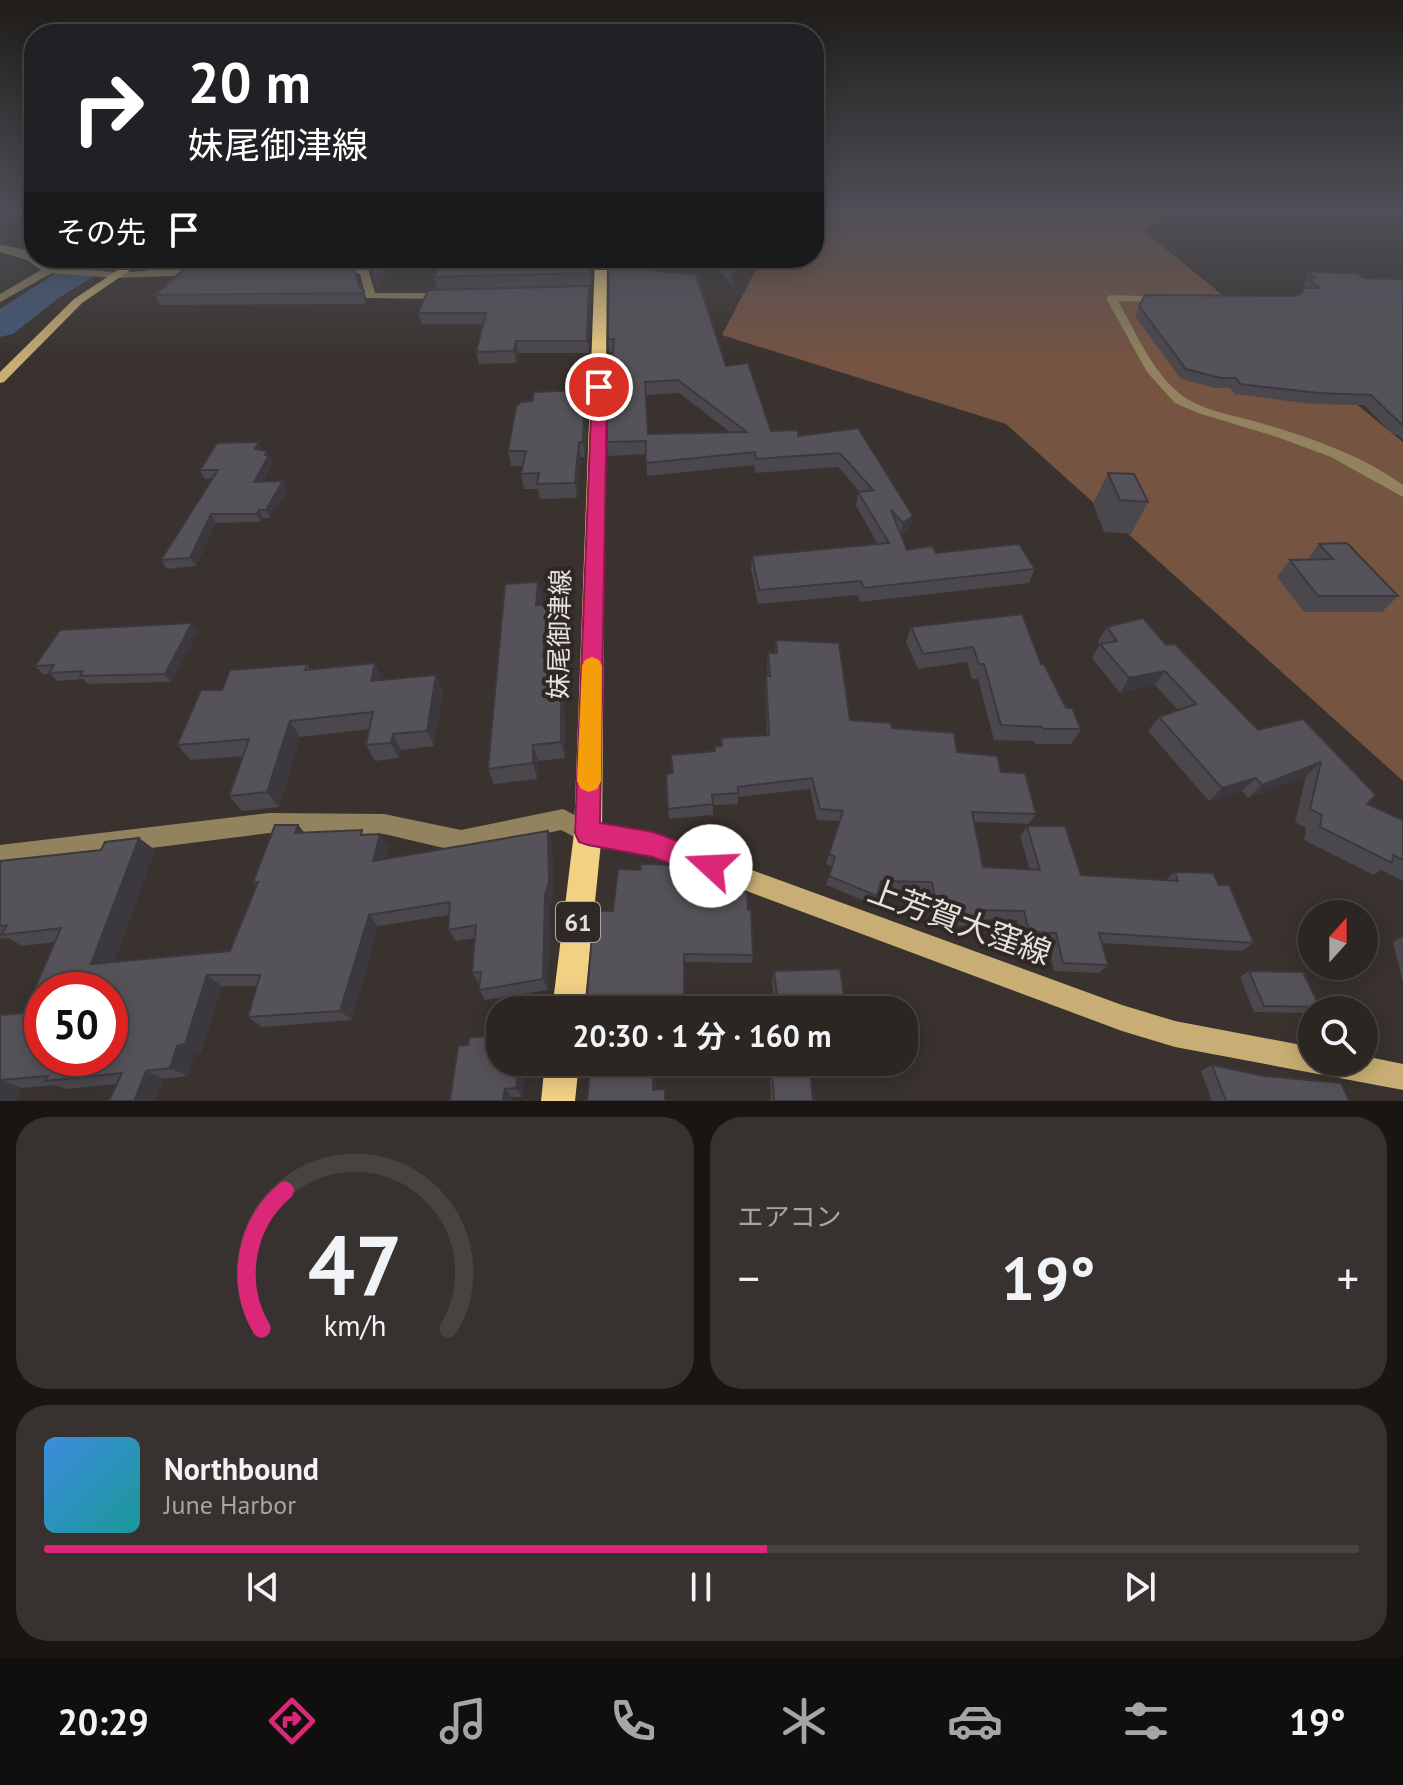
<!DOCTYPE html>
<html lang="ja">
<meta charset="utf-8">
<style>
:root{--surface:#2b2622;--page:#37322f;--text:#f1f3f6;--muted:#a6a5a5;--line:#474340;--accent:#db2777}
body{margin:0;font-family:"PT Sans","Noto Sans JP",sans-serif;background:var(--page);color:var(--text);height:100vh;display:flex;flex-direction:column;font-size:30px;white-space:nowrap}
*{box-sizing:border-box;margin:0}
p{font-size:26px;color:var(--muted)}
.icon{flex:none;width:44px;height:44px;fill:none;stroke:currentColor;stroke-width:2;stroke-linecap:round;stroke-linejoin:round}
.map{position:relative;height:1101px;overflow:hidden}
.sheet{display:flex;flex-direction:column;gap:16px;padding:16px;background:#181513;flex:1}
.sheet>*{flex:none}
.banner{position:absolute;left:24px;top:24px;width:800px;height:244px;border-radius:32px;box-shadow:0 4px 20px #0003,0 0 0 2px var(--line);background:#202124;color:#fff;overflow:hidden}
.needle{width:52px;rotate:21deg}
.tools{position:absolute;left:1298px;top:900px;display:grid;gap:16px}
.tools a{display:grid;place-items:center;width:80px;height:80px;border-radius:50%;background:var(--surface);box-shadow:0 4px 20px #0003,0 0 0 2px var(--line);font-size:40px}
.speed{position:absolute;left:24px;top:972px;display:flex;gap:16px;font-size:40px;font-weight:700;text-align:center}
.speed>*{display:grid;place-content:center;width:104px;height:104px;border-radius:50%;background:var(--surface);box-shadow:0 4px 20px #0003,0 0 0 2px var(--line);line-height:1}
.speed .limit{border:12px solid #d22;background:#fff;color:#111}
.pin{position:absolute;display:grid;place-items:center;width:68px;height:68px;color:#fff;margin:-34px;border:4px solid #fff;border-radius:50%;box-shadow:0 2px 8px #0007}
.me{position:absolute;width:88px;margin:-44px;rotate:290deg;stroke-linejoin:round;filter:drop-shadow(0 0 6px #0008)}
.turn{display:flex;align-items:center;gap:28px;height:168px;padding:0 32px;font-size:36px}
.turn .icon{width:104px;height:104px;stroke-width:2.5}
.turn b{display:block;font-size:56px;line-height:68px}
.then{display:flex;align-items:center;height:76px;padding:0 32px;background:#0003;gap:16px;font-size:30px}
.big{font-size:60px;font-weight:700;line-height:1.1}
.sheet .tile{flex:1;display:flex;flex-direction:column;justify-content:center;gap:12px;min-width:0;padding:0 28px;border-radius:32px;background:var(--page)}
.sheet .dial{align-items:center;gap:0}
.dial svg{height:208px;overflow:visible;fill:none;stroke:var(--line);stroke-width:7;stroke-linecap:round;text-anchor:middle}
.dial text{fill:var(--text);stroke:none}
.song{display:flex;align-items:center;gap:24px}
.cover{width:96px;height:96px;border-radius:12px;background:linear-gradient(135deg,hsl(210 70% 55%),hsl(180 70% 35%))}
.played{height:8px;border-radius:4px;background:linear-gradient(90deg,var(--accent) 55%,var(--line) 55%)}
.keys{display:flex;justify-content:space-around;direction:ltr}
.heat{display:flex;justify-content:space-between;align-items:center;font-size:44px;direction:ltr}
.sheet .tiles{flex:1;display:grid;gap:16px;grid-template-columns:1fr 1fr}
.tile:last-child{grid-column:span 2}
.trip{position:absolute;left:486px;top:996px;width:432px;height:80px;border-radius:32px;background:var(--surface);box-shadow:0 4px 20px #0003,0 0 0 2px var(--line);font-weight:700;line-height:80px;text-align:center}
.tabs{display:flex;height:128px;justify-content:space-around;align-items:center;background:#110f0e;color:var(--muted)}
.tabs .icon{width:56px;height:56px}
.tabs .on{color:var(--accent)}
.tabs b{font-size:36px;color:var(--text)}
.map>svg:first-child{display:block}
</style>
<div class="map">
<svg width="1403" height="1101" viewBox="0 0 1403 1101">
<rect width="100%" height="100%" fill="#39322e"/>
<path fill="#755442" d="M814 209H1174L1145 232 1403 442V781L1006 424 722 335 762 258H814Z"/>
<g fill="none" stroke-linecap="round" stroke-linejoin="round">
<path stroke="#748197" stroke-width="5" d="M0 247 34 254
M44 258 87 266"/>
<path fill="#435879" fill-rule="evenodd" d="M79 258H116L112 265 57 299 13 334 0 337V309Z"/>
<path fill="#92825e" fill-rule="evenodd" d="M0 246 28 253 48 266 62 258H74L61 267C88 270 117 274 144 271 159 269 168 258 186 258L165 270 200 269 205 272 200 275 114 278 52 273 0 302V294L41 270 27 260 0 252Z
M335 265 368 269 375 293H444L449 296 444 299 366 298 360 274 331 270V266Z
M1111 295 1168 297 1169 299 1164 302 1118 301C1136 332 1151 370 1179 393 1202 412 1236 415 1264 424 1313 439 1361 455 1403 485V497L1331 457 1277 437 1198 413 1175 403 1147 372 1106 298Z
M563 809 596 826 599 833 596 840 588 844 561 830 461 852 384 834 269 833 0 867V845L269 813 384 814 461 830Z"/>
<path fill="#c8ae74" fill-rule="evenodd" d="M136 258H148L82 303 4 382 0 383V372L74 299Z
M588 822 653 834 1122 1005 1175 1021 1312 1047V1062H1364V1056L1403 1064V1090L1175 1047 1122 1031 653 856 588 844 580 840 577 833 580 826Z"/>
<path fill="#f2d084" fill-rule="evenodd" d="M595 258H607L602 833 584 1010H552L574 833Z
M545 1062H579L575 1101H541Z"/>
</g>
<path fill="#4a474d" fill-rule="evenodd" d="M356 258H396L377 287 371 270 358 265Z
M444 258H593L591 285 437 289 434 277Z
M706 258H738L732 284Z
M631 261 648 271 726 366 771 431 798 436 858 428 913 516 909 530 902 535 907 550 1035 569 1029 583 860 602 858 595 758 604 751 569 752 556 878 544 856 506 858 492H860L838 467 755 473 754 465 647 476 646 454 608 456 607 442 614 352H609L608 339ZM679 393 730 432 648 434 646 395Z
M354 267 361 289 364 291 367 301 365 304 160 305 155 295Z
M1309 272 1363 278 1403 279V440L1398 435H1393L1364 405 1312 404 1235 394 1230 388H1215L1181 379 1135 316 1145 295 1296 296 1299 295 1303 288 1305 283 1304 282Z
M589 286 591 297 589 353H518L516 363 479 364 476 352 483 324H422L418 313Z
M585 390 587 405 585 457H581L577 498 540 499 538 489H524L521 474 523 466H511L508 451 532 401Z
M263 450 271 459 273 463 263 482 288 490 270 518H263L261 522 216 523 196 566 167 569 161 560 213 478 205 479 200 470Z
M1108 473 1148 502 1131 534 1104 532 1093 504Z
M1319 544 1398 596 1382 612H1304L1277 577 1290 560H1307Z
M538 582 542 598 541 605H548L551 621 548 657 568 655 571 671V698H564L565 758 538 761 537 779 494 784 488 769Z
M911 627 1041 664 1081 729 1071 744H1035L1034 741 994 740 978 679H972L967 662 918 669 906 642Z
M1107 627 1166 645 1258 730 1303 719 1367 804 1403 820V881L1381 870 1374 875 1304 840 1306 828 1295 822 1306 776 1248 798 1242 791 1209 801 1148 731 1159 717 1178 710 1155 685 1120 693 1092 658 1100 644 1098 641Z
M198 631 171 682 88 684 83 679 57 681 51 674H43L35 666Z
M776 640 850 720 892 728 957 752 1001 772 1036 814 1029 824 974 822 983 867 1030 870 1020 836 1027 826 1081 875 1166 880 1175 872 1219 885 1254 943 1241 951 1102 943 1108 965 1099 973 1054 971 1048 942 1022 941 1017 920 976 919 972 926 932 925 927 891 879 890 874 905 826 885 832 867 826 864 839 821 817 820 810 789 738 797V804L713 805V815L669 819 666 774 673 773 715 751 721 746V738L767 735 765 688 766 676H768L767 665 768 653H775Z
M307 664 311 670 382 680 436 675 443 691 434 746 401 750 399 758 375 761 366 745 370 729 300 737 279 807 242 811 229 796 243 756 191 760 177 745 222 690Z
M298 825 304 833 365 835 389 847 386 858 552 844 553 894 549 907 548 990 485 1000 479 990V983L472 973 475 938 456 941 448 930 449 915 378 926 352 1020 262 1027 248 1017 257 986H222L201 1053 194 1055 187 1076 164 1079 155 1101H109L117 1084 67 1089 55 1085 22 1088 16 1101H0V1015L24 1013 55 942 22 946 8 938 0 939V861L101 850 139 838 155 850 114 962 230 951 256 885 253 882Z
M677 875 676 883 724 892 748 910 753 955 752 963 685 962 684 1010H586V1008L613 911Z
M1403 936V982L1393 942Z
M774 971 846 1007 845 1010H775L772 983Z
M1249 971 1320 1007 1312 1010V1012L1310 1013 1254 1012 1240 977Z
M468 1045 500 1062H526L522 1097H512V1101H450Z
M1212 1065 1349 1101H1212L1201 1071Z
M772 1072 813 1101H771L770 1081Z"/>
<path fill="#3c393e" d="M387 258H396L377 287 374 278Z
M591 258H593L591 285 590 273Z
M733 258H738L732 284V262Z
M589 286 591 297 589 353 587 341Z
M364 291 367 301 365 304 362 293Z
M516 341 518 353 516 363 514 351Z
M585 390 587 405 585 457 583 442Z
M259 442 263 450 255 449Z
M579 442 581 457 577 498 575 483Z
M267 451 273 463 259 490 254 482Z
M283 481 288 490 270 518 266 510Z
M259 510 263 518 261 522 256 514Z
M211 514 216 523 196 566 190 558Z
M913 516 909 530 900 537 903 523Z
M538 582 542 598 540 622 536 605Z
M548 605 551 621 547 673 543 657Z
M192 623 198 631 171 682 165 674Z
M568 655 571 671V698L567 682Z
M375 663 383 679 379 697 371 681Z
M1165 671 1155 685 1120 693 1129 678Z
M436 675 443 691 434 746 427 731Z
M561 682 564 698 565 758 561 742Z
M290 721 300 737 279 807 267 792Z
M393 734 401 750 399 758 391 743Z
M533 745 538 761 537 779 533 763Z
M1321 762 1306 776 1248 798 1262 785Z
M1256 778 1242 791 1209 801 1222 788Z
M298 825 309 838 295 833Z
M548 831 552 844 553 894 549 907 548 990 543 979Z
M380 834 389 847 382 873 373 861Z
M139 838 155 850 109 975 91 964Z
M369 915 378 926 352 1020 340 1011Z
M207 975 222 986 201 1053 194 1055 187 1076 170 1068 177 1046Z
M519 1062H526L522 1097 516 1088Z
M653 1067 656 1083V1101L653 1090Z
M146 1071 164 1079 155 1101H134Z
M0 1080 22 1088 16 1101H0Z
M505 1089 512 1097V1101H503Z"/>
<path fill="#565259" stroke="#3c393e" stroke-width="2" fill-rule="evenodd" d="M361 258H387L374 278 369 261Z
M444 258H591L590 273 434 277Z
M609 258H626L625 261 648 262 645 270 696 274 726 366 748 363 771 431 798 430V436L858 428 913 516 903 523 891 510 907 550 932 546 936 553 1019 544 1035 569 864 588 861 581 759 590 752 556 889 543 858 492 873 490 840 453 756 459 755 452 646 463V441L607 442V391H611L614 339H608ZM678 380 747 432 648 434 645 382Z
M329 264 354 267 360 288 364 291 362 293 155 295 184 269Z
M1309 272 1357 273 1363 278 1403 279V424H1401L1371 395 1319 393 1240 384 1236 378H1221L1186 369 1139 306 1145 295 1296 296 1302 293 1303 288H1319L1308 278H1315Z
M589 286 587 341H516L514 351 476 352 486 313H418L428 290Z
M585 390 583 442H579L575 483 537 484 539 473 521 474 526 451H508L516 407 521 402 532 401 534 392Z
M259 442 255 449 267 451 265 455H269L254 482 283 481 266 510H259L256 514H211L190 558 161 560 218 470H200L217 443Z
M1108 473 1134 474 1148 502 1120 500Z
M1347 543 1398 596H1318L1290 560 1333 559 1319 544Z
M538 582 536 605H548L543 657 568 655 567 682H561V742L533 745V763L488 769 505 584Z
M1022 614 1041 664H1044L1066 708H1072L1081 729H1043L1042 727 1001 725 984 664H979L973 647 923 654 911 627Z
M1143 618 1166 645 1175 644 1258 730 1303 719 1376 795 1367 804 1403 820V860L1393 855 1392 863 1320 827 1322 815 1310 809 1321 762 1262 785 1256 778 1222 788 1159 717 1196 704 1165 671 1129 678 1100 644 1117 641 1107 627Z
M192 623 165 674 80 676 83 671 49 673 54 665 35 666 60 630Z
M776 640 839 643 850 720 891 723 892 728 954 733 957 752 997 756 1001 772 1025 773 1036 814 972 812 983 867 1040 870 1027 826H1065L1081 875 1178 881 1175 872 1213 873 1219 885H1229L1254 943 1099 933 1108 965 1063 963 1056 933 1029 932 1024 911 976 910 978 917 938 916 932 882 881 881 877 896 829 876 835 857 829 854 843 811 820 809 812 778 738 787V793L712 795 713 804 668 809 666 774 673 773 671 755 715 751V746H722L721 738 769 735 766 676H770L768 653H777Z
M375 663 371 681 436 675 427 731 393 734 391 743 366 745 373 712 290 721 267 792 229 796 249 739 177 745 201 690H222L230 670 307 664 305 670Z
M275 825H298L295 833 362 830 361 835 380 834 373 861 548 831 549 882 545 895 543 979 479 990 481 972 472 973 476 925 448 930 450 902 369 915 340 1011 248 1017 260 975H207L185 1044 177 1046 170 1068 146 1071 134 1101H109L122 1073 45 1081 48 1076 0 1080V1015L24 1013 61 928 1 935 7 925 0 926V861L101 850 105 842 139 838 91 964 230 951 258 882H253ZM42 990H110V1058H42Z
M641 864 676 865 675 883 724 884V892H747L748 910 751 909 753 955 684 954V1010H610V1007L586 1008 594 911H613L618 869 640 870Z
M840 969 846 1007 779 1010 774 971Z
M1249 971 1303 972 1320 1007 1264 1006Z
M489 1030H500V1062H519L516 1088 505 1089 503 1101H450L458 1046 468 1045 470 1037H488Z
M1212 1065 1264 1076 1341 1083 1349 1101H1226Z
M653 1067V1090L665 1089V1101H587L590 1070Z
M772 1072H810L813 1101H774Z"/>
<linearGradient id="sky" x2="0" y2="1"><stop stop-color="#1f1c19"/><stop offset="0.58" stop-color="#4e4f57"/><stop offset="1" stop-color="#4e4f57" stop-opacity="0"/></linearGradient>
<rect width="1403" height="363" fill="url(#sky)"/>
<path fill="#db2777" stroke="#8e194d" stroke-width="2" d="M599 383 607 387 600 823 653 832 720 857 724 866 720 875 711 879 653 857 588 845 579 842 575 833 592 387Z"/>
<path fill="#f59e0b" d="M592 657 599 660 602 666 601 781 597 789 589 792 581 789 577 781 582 666 585 660Z"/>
<g text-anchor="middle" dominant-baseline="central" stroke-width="8" stroke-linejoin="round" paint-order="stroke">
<rect fill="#2f2825" stroke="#aea9a6" stroke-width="2" x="556" y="902" width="44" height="40" rx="6"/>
<g font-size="24" font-weight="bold" fill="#e5e0de">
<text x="578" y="922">61</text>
</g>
<g font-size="26" fill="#e5e0de" stroke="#2f2825">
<text transform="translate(559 634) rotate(-89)">妹尾御津線</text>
</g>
<g font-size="32" fill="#e5e0de" stroke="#2f2825">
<text transform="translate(960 921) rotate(20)">上芳賀大窪線</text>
</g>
</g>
</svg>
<div class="tools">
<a><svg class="needle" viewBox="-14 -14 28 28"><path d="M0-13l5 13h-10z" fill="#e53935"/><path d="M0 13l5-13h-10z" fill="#a6a5a5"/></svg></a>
<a><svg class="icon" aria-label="search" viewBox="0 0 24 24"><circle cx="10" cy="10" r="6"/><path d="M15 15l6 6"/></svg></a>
</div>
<div class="speed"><div class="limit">50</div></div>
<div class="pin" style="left:599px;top:387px;background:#d93025"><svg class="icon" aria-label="arrive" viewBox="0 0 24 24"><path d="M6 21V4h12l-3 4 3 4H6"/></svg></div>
<svg class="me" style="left:711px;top:866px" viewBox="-20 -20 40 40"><circle r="19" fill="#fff"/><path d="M0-13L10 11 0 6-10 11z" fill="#db2777"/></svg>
<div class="trip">20:30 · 1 分 · 160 m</div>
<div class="banner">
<div class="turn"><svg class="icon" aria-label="right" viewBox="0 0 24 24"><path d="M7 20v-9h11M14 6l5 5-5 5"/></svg><div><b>20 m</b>妹尾御津線</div></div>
<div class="then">その先<svg class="icon" aria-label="arrive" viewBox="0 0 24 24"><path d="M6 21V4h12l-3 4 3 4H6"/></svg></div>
</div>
</div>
<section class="sheet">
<div class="tiles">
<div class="tile dial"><svg viewBox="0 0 100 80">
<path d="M14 69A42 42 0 1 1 86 69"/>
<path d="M14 69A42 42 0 0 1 23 16" stroke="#db2777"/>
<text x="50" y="56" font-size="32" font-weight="700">47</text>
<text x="50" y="72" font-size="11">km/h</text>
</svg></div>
<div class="tile"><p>エアコン</p>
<div class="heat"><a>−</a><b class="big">19°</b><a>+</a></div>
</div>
<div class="tile">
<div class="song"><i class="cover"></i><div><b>Northbound</b><p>June Harbor</p></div></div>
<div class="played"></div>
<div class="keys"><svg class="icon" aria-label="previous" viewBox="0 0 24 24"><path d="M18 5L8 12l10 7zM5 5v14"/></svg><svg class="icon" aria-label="pause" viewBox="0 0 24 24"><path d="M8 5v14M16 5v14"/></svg><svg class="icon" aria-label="next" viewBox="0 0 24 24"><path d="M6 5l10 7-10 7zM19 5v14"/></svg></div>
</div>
</div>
</section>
<nav class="tabs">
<b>20:29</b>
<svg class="icon on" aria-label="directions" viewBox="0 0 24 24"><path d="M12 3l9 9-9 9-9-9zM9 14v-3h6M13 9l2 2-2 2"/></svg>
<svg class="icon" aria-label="music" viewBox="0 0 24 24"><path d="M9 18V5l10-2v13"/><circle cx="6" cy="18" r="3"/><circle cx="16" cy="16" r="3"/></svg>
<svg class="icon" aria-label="phone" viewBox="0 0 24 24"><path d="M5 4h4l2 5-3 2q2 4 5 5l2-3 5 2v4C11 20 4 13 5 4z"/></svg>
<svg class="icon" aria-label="climate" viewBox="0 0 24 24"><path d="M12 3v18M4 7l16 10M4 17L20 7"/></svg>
<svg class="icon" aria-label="car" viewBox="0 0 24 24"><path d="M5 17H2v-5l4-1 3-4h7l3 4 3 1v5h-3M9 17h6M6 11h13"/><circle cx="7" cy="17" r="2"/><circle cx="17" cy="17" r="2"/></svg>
<svg class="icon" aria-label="filters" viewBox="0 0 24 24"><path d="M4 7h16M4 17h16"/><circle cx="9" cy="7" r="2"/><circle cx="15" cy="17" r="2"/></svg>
<b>19°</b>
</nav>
